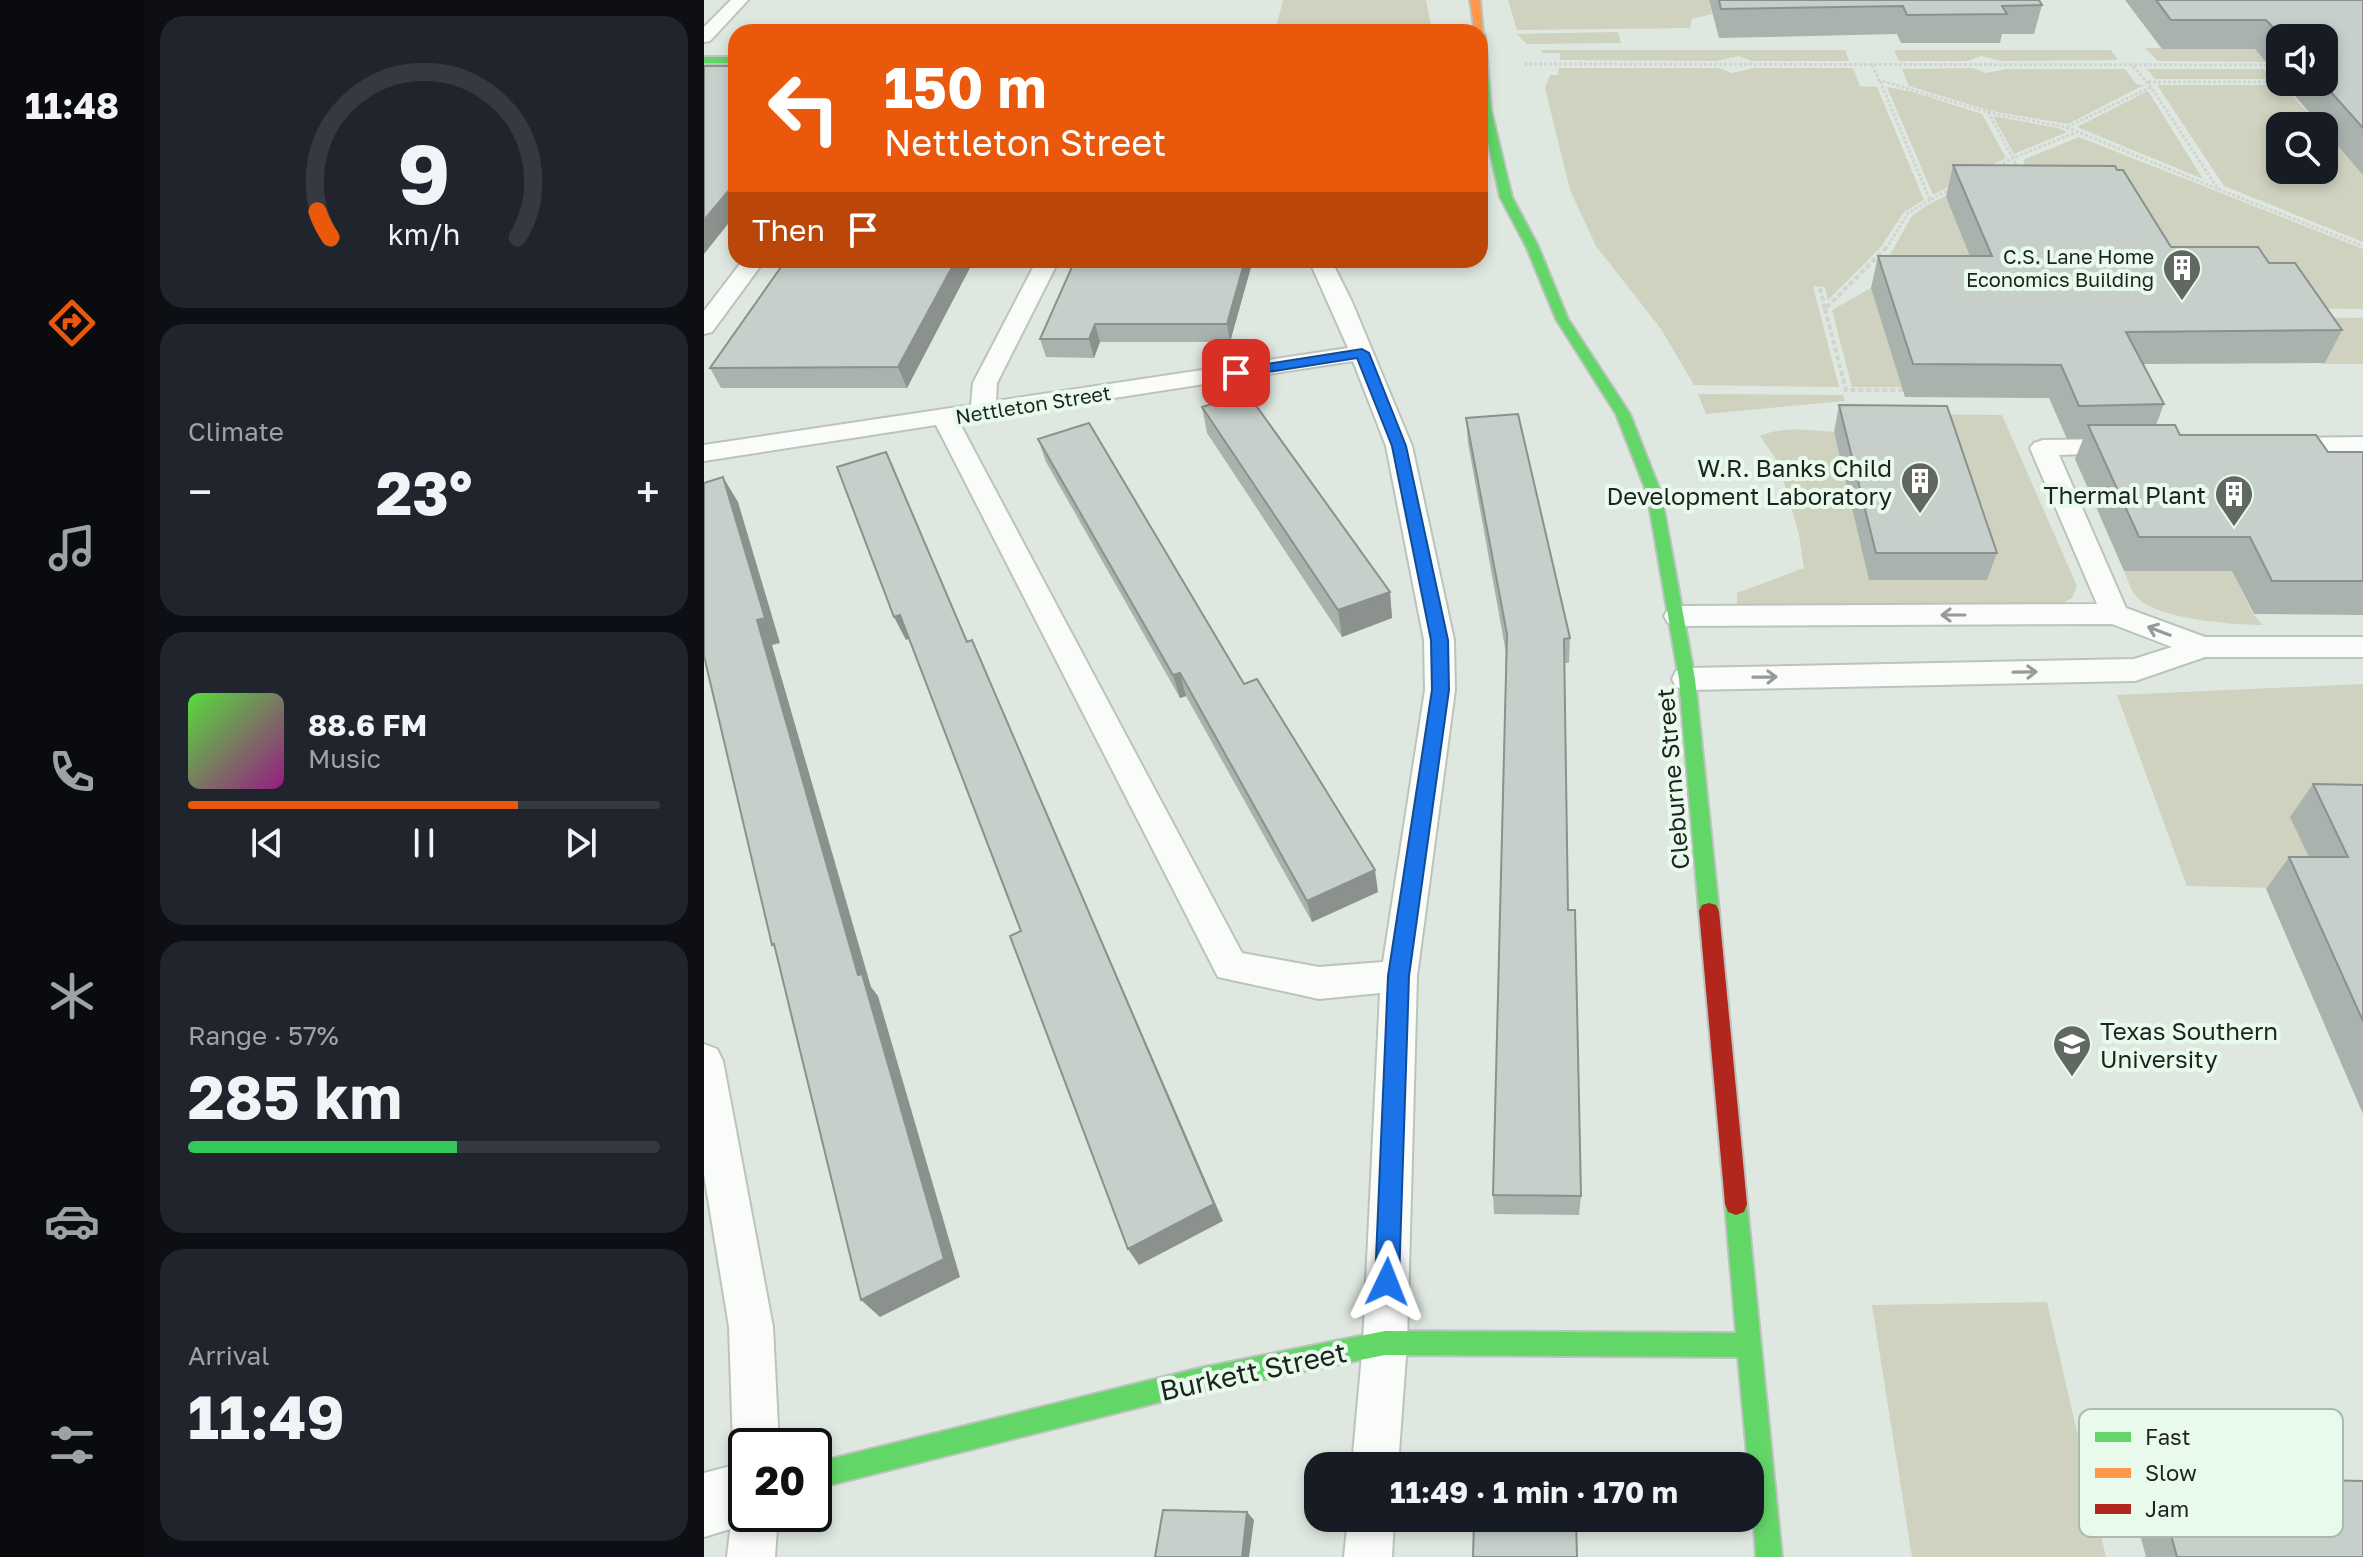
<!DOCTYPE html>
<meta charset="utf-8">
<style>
:root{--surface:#171b24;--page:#20242c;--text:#f1f3f6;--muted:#9ea1a6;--line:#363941;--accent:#ea580c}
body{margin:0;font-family:"Golos Text",sans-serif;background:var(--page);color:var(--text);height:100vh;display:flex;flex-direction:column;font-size:30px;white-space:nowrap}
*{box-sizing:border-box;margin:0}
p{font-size:26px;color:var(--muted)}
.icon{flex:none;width:44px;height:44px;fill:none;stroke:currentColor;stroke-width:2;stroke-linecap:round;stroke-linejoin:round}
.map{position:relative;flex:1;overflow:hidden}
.details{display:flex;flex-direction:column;gap:16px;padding:16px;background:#0d0f14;width:560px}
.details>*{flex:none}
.hud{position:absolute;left:24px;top:24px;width:760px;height:244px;border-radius:24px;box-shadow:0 4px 12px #0003;background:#ea580c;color:#fff;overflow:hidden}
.controls{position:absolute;left:1562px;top:24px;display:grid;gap:16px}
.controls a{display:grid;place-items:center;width:72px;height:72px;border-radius:16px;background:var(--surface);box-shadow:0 4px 12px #0003;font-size:40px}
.speed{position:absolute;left:24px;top:1428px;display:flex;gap:16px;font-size:40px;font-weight:700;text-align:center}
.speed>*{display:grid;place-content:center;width:104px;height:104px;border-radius:50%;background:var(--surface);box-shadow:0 4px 12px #0003;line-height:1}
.speed .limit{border:4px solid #111;border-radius:12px;background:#fff;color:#111}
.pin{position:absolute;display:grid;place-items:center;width:68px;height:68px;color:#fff;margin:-34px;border-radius:16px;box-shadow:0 4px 12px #0006}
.me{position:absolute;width:88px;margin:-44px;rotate:2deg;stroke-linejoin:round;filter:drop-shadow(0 0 6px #0008)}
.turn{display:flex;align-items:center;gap:28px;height:168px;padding:0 24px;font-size:36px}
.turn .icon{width:104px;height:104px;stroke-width:2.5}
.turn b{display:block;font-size:56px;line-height:68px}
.then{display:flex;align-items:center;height:76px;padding:0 24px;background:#0003;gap:16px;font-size:30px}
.big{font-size:60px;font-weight:700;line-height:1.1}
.details .card{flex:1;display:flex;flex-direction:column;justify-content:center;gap:12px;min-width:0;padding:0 28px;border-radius:24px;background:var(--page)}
.details .dial{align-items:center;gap:0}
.dial svg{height:208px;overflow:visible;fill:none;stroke:var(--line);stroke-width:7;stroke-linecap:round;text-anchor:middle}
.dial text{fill:var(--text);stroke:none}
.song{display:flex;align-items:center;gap:24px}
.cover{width:96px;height:96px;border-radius:12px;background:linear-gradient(135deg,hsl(110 70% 55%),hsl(310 70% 35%))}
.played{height:8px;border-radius:4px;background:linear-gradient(90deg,var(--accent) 70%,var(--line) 70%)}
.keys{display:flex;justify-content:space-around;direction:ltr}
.heat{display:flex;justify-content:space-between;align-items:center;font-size:44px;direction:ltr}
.charge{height:12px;border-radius:6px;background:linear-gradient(90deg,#34c759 57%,var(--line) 0)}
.trip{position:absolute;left:600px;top:1452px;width:460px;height:80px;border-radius:24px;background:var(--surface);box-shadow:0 4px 12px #0003;font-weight:700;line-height:80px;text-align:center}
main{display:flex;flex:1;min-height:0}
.tab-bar{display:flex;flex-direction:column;width:144px;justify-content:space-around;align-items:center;background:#090b0e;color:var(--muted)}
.tab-bar .icon{width:56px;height:56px}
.tab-bar .current{color:var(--accent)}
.tab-bar b{font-size:36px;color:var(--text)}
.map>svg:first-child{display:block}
</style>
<main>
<nav class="tab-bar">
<b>11:48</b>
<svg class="icon current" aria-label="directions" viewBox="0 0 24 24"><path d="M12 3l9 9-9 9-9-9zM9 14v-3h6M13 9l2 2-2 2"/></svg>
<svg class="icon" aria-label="music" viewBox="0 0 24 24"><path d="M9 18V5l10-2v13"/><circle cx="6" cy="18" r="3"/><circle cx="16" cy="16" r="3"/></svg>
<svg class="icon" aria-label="phone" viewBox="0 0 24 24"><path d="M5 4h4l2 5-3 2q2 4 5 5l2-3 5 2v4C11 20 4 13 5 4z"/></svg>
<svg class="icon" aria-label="climate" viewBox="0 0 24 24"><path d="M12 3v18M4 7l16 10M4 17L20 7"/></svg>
<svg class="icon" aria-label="car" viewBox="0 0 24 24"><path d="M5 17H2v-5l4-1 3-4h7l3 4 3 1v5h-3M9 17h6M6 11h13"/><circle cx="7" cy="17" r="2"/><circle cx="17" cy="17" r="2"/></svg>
<svg class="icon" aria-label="filters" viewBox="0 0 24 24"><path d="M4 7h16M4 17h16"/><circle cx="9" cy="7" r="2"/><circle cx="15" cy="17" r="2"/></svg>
</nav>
<section class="details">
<div class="card dial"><svg viewBox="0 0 100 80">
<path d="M14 69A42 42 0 1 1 86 69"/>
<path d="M14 69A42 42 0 0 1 9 59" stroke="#ea580c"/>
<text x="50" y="56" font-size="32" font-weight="700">9</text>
<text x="50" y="72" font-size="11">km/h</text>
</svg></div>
<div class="card"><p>Climate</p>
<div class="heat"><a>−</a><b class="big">23°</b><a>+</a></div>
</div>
<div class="card">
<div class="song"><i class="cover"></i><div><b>88.6 FM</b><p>Music</p></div></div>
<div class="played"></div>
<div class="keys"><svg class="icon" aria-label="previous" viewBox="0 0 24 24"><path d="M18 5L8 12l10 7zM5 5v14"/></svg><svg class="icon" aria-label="pause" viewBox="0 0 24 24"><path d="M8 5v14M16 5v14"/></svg><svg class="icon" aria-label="next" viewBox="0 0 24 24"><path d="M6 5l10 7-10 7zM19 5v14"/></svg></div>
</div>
<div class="card"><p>Range · 57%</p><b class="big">285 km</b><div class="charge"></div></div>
<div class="card"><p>Arrival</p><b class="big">11:49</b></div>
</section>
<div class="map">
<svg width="1659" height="1557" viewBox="0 0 1659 1557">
<rect width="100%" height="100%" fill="#dfe8e0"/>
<path fill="#cfd2be" d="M579 0H722L728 32H571Z
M804 0H1005L1008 14 988 19 986 28 813 30Z
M1598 19 1620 38H1576V62L1454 61 1441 48 1549 49Z
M914 32 917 43 823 44 813 34Z
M838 50H1141L1145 61H1048L1035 56 1012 61 856 60V53H838Z
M1190 50H1407L1414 60 1298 61 1277 56 1264 61H1195Z
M855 68H1014L1028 73 1050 68H1149L1156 86 1173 87 1220 200 1200 212 1176 248 1124 300 1121 287 1109 286 1135 387 990 385 957 329 892 246 866 190 841 88 846 75H854Z
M1268 68 1282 73 1302 69H1421L1432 84 1440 85 1364 124 1287 111 1205 86 1198 69Z
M1443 69H1560L1568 79H1451Z
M1453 85H1578L1617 126H1576V170H1620V130L1659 175V242L1520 186Z
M1183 87 1209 92 1278 114 1302 158 1229 195Z
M1444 91 1499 179 1373 127Z
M1289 116 1354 128 1363 132 1310 154Z
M1375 137 1659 249V309L1585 308 1336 197 1319 160Z
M1302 164 1313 197H1242L1245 205 1251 206 1271 266 1201 387H1148L1128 310 1167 288 1208 216 1222 206Z
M1583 317 1659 318V364H1617Z
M994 394 1139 395 1141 401 1002 414Z
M1211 414 1298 415 1373 586 1368 598 1355 605 1033 606V593L1100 568 1095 535 1074 462 1056 436C1078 426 1106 430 1130 432L1165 579 1266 528H1286L1277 502H1259Z
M1420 571H1528L1549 614 1559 625C1530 625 1455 619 1435 599 1427 592 1424 580 1420 571Z
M1659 684V817L1619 889 1483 886 1413 695Z
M1343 1302 1402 1557H1208L1168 1305Z"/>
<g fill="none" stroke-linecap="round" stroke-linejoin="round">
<g stroke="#bcc3bd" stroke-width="4">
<path id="lane" d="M27 0H44L6 41 0 42V27Z
M39 260H61L8 332 0 334V311Z
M333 260H355L293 383 292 401 644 348 605 260H627L648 302 708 446 750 640 751 690 713 976 703 1343 694 1466H648L659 1343 676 993 615 999 514 977 232 425 0 461V445L267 405 269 383ZM649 361 682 446 720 640 721 690 679 962 615 967 538 953 255 422Z
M1659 437V453L1577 454 1568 451 1564 446 1568 441 1577 438Z
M1419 439 1428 442 1432 447 1428 452 1355 455 1422 608 1501 637H1659V657H1501L1431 681 983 690 972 687 968 679 972 671 983 668 1430 659 1468 647 1408 624 974 626 964 623 960 616 964 609 974 606 1393 604 1326 448 1330 443 1339 440Z
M0 1044 13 1049 19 1061 69 1327 75 1446H42V1465L36 1462 29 1446 25 1327 0 1174Z
M42 1494V1514H74L71 1557H23L28 1514 34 1497Z
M644 1518H690L688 1557H640Z"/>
</g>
<g stroke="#bcc3bd" stroke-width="4">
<path id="street" d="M42 1462V1514H66L65 1517 0 1537V1473Z"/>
</g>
<g stroke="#bcc3bd" stroke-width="4">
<path id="fast" d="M776 32 781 35 787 110 808 197 834 246 864 319 926 414 957 493 991 679 1015 911 1012 917 1005 919 998 917 995 911 975 679 943 493 912 414 852 319 822 246 796 197 777 110Z
M0 57H32V63H0Z
M1032 1193 1040 1196 1043 1204 1078 1557H1052L1046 1466H1044L1034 1357 681 1355 496 1392 110 1489V1463L496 1368 681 1331 1032 1333 1021 1204 1024 1196Z"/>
</g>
<g stroke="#bcc3bd" stroke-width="4">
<path id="slow" d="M766 0H776L779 34 771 32Z"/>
</g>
<g stroke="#bcc3bd" stroke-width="4">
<path id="jam" d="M1005 903 1012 905 1015 911 1043 1204 1040 1212 1032 1215 1024 1212 1021 1204 995 911 998 905Z"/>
</g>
<path stroke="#d1d4d2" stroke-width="3" stroke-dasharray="3 2" stroke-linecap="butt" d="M820 64 1576 65
M1168 65 1175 80 1287 113 1362 127 1514 189
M1562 65 1576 81
M1429 66 1447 87 1514 189 1659 246
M1176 81 1226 200 1249 188
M1444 82H1577
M1284 112 1309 158 1373 132
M1363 127 1447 87
M1290 168 1309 158 1314 170
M1182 249 1204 213 1226 200"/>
<path stroke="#d1d4d2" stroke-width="4" stroke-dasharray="5 3" stroke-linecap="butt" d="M1116 288 1121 309 1183 247
M1121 309 1142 390H1202"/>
<use href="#lane" fill="#fafcfa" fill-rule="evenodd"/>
<use href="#street" fill="#fafcfa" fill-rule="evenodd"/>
<use href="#fast" fill="#63d668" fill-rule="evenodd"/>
<use href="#slow" fill="#ff974d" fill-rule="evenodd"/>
<use href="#jam" fill="#b3261e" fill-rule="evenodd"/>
</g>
<path fill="#aab2ae" d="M1005 0H1335L1338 5 1330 34H1298L1296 43H1197L1193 34 1015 38Z
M1421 0H1659V175L1620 130V126H1617L1579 82H1620V38H1576V78L1551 49H1458Z
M1249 165 1467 247 1565 263 1638 330 1621 363 1439 364 1460 404 1452 425 1476 435 1624 452H1659V615L1550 614 1528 571H1420L1371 459 1379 439H1363L1345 398 1201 397 1167 288 1174 256H1266L1242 197Z
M270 260 203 388H17L6 368Z
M371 260H549L526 342H396L390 358 342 357 336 339Z
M1135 405 1293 553 1283 580H1165L1130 432Z
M498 407 686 592 688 618 638 637 503 433Z
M762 418 866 638 865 663H860L864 910 877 1196 875 1215 790 1214 789 1195 802 653 764 443Z
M334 439 540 684 674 892 608 922 482 696 476 698 342 462Z
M1609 784 1659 785V1114L1562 889 1585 857H1605L1586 817Z
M1451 1476 1659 1557H1442L1425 1493Z"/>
<path fill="#8b918d" d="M32 182V214L0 254V220Z
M252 260H270L203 388 194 367Z
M541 260H549L526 342 523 324Z
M391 324 396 342 390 358 385 339Z
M19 477 34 502 76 643 68 645 167 987 174 996 256 1277 176 1317 157 1300 154 975 53 620Z
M686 592 688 618 638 637 634 610Z
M196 615 207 638 202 640 190 617Z
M268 640 519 1221 435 1265 424 1249Z
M476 673 482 696 476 698 469 675Z
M671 870 674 892 608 922 603 901Z
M543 1512 550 1520 545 1557H538Z"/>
<path fill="#c6cfca" stroke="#8b918d" stroke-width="2" d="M1015 0H1335L1338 5 1298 6 1303 14 1203 15 1199 6 1017 9Z
M1452 0H1659V128L1618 82H1620V38H1579L1562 20H1467Z
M0 66H32V182L0 220Z
M1249 165 1411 166 1413 170H1419L1467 247H1554L1565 263H1591L1638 330 1422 332 1460 404 1375 406 1357 365 1209 364 1174 256H1288Z
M82 260H252L194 367 6 368Z
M371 260H541L523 324H391L385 339H336Z
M543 393 686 592 634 610 498 407Z
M1135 405 1243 406 1293 553H1172Z
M814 414 866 638 860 639 864 910H871L877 1196 789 1195 803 634 762 418Z
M385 423 540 684 553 679 671 870 603 901 476 673 469 675 334 439Z
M1384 425H1471L1476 435H1612L1624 452H1659V581H1568L1546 537H1435Z
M182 452 263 642 268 640 510 1204 424 1249 306 936 317 931 196 615 190 617 133 467Z
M19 477 61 618 53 620 154 975 158 974 240 1259 157 1300 70 944 68 945 0 656V483Z
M1609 784 1659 785V1021L1585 857H1644Z
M1451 1476 1659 1481V1557H1473Z
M459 1510 543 1512 538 1557H451Z
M872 1520 873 1557H769L770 1521Z"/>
<defs><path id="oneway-shaft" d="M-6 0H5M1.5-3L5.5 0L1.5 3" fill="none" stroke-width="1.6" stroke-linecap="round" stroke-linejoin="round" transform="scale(2)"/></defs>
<g stroke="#979a97">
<use href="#oneway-shaft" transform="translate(1249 615) rotate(180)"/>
<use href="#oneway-shaft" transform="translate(1455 631) rotate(-159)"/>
<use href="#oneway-shaft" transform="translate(1321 672) rotate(-1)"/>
<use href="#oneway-shaft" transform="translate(1061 677) rotate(-1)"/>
</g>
<path fill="#1a73e8" stroke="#114b97" stroke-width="2" d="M658 349 665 353 702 446 744 640 745 690 705 976 695 1282 692 1290 683 1294 675 1290 671 1282 684 976 728 690 727 640 688 446 653 358 532 377 525 373 532 369Z"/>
<defs>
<g id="building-pin" transform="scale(2)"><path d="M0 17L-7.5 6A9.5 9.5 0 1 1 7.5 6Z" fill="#616862" stroke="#e8faeb"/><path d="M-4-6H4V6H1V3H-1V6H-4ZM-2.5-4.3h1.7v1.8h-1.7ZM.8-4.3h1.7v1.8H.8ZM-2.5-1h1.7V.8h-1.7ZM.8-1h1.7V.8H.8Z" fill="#fff"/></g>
<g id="university-pin" transform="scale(2)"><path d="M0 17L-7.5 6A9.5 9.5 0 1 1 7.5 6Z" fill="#616862" stroke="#e8faeb"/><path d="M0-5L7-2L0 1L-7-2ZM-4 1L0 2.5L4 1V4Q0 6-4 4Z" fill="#fff"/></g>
</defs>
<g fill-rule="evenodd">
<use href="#building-pin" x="1478" y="268"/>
<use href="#building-pin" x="1216" y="481"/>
<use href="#building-pin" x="1530" y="494"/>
<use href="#university-pin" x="1368" y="1044"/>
</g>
<g text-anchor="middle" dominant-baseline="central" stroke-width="8" stroke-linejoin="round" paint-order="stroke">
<g font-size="20" fill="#1d231e" stroke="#e8faeb" text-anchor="end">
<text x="1450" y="256">C.S. Lane Home<tspan x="1450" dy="23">Economics Building</tspan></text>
</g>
<g font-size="20" fill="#1d231e" stroke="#e8faeb">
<text transform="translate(329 404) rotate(-9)">Nettleton Street</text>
</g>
<g font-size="24" fill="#1d231e" stroke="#e8faeb" text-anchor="end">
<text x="1188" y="467">W.R. Banks Child<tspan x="1188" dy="28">Development Laboratory</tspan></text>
<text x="1502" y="494">Thermal Plant</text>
<text x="1396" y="1030" text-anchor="start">Texas Southern<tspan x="1396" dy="28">University</tspan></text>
</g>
<g font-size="24" fill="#1d231e" stroke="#e8faeb">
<text transform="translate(968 779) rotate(-95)">Cleburne Street</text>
</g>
<g font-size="28" fill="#1d231e" stroke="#e8faeb">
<text transform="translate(549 1371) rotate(-12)">Burkett Street</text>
</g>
</g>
<rect x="1375" y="1409" width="264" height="128" rx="12" fill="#e8faeb" stroke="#abbaae" stroke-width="2"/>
<rect x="1391" y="1432" width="36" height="10" fill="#63d668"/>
<rect x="1391" y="1468" width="36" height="10" fill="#ff974d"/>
<rect x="1391" y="1504" width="36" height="10" fill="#b3261e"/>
<g font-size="22" fill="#1d231e">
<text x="1441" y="1445">Fast</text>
<text x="1441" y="1481">Slow</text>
<text x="1441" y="1517">Jam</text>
</g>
</svg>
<div class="controls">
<a><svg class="icon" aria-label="sound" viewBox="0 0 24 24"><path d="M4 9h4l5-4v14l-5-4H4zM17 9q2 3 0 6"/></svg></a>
<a><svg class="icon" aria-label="search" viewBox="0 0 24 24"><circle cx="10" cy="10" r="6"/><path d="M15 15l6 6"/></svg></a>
</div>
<div class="speed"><div class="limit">20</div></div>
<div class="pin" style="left:532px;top:373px;background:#d93025"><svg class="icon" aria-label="arrive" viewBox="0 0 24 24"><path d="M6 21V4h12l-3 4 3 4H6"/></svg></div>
<svg class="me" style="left:683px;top:1282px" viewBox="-20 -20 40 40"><path d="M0-17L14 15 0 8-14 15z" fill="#1a73e8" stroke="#fff" stroke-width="4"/></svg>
<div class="trip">11:49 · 1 min · 170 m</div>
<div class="hud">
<div class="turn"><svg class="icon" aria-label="left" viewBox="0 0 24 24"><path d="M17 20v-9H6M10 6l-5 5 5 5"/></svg><div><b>150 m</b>Nettleton Street</div></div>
<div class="then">Then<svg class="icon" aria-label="arrive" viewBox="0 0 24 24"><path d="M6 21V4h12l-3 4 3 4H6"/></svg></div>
</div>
</div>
</main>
